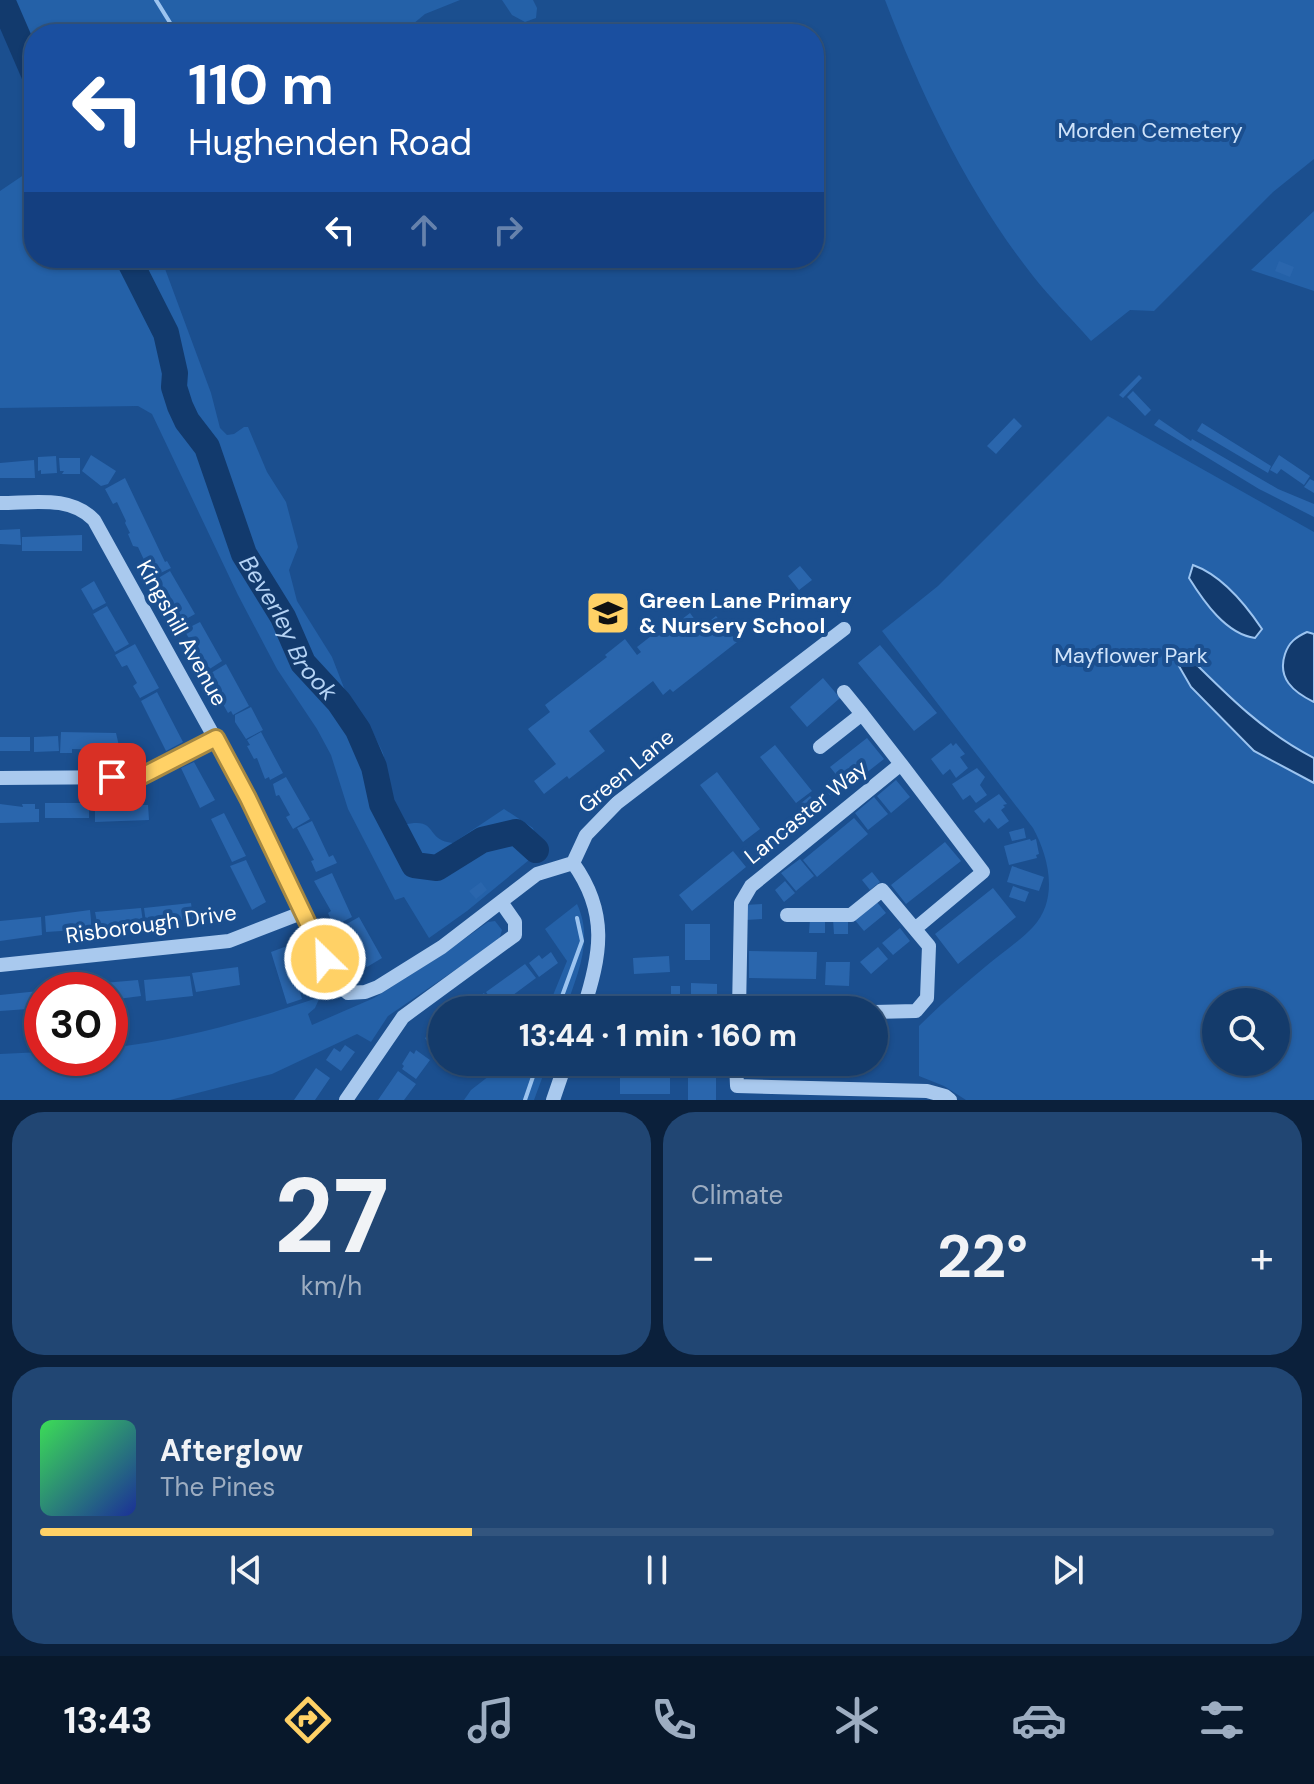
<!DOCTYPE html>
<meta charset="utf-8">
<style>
:root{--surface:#143b6b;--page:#214673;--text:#f1f3f6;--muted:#9dadc1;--line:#33557e;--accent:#ffd166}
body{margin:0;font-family:"DM Sans",sans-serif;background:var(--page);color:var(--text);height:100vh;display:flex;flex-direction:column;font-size:30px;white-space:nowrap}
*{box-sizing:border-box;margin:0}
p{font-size:26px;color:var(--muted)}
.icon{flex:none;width:44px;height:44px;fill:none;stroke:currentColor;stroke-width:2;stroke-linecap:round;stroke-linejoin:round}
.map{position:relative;height:1100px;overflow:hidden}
.details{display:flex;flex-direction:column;gap:12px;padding:12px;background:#0b203b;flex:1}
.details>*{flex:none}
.guide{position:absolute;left:24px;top:24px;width:800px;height:244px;border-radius:32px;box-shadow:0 2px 6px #0004,0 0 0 2px var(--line);background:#1a4fa0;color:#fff;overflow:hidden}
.fabs{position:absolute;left:1202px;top:988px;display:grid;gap:16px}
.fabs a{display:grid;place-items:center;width:88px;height:88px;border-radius:50%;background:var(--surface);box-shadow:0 2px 6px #0004,0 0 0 2px var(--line);font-size:40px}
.speed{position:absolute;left:24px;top:972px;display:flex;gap:16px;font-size:40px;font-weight:700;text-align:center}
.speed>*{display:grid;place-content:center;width:104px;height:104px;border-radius:50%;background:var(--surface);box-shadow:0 2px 6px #0004,0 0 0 2px var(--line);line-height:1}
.speed .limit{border:12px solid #d22;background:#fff;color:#111}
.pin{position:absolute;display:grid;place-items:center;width:68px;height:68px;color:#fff;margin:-34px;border-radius:16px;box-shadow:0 4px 12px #0006}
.me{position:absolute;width:88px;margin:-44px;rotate:336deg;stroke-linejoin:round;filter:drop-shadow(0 0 6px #0008)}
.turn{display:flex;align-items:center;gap:28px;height:168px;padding:0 32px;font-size:36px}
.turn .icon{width:104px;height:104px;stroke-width:2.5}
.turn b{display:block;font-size:56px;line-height:68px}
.lanes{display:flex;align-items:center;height:76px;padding:0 32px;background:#0003;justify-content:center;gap:40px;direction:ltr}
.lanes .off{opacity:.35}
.big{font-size:60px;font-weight:700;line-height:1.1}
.details .card{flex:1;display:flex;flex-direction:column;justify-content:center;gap:12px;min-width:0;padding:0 28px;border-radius:32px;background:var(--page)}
.details .dial{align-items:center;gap:0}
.dial b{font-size:104px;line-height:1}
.song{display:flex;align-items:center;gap:24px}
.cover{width:96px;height:96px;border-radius:12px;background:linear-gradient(135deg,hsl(130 70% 55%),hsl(230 70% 35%))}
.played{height:8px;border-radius:4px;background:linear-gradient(90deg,var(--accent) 35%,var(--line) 35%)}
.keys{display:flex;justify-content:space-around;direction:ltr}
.heat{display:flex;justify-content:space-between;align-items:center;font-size:44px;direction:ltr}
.details .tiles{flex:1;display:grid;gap:12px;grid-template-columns:1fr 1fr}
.card:last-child{grid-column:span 2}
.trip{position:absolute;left:428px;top:996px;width:460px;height:80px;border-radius:40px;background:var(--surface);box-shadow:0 2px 6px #0004,0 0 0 2px var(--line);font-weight:700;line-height:80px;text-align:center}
.menu{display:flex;height:128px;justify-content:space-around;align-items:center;background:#08182b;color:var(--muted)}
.menu .icon{width:56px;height:56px}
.menu .current{color:var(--accent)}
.menu b{font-size:36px;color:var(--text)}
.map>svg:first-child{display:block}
</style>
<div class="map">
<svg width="1314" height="1100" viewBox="0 0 1314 1100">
<rect width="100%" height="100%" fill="#1b4f8f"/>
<path fill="#2461a8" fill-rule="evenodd" d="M0 0H460L425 14 401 34H34V109L0 22Z
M502 0H533L537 8 536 18 525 22 512 15Z
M885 0H1314V159L1273 192 1154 311 1130 310 1091 341C1072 319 1051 299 1033 276 969 195 922 97 885 0Z
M34 168V258H161L211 393 220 428 227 435 234 434 244 427H248L267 472 286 502 298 547 289 570 297 601 332 657 360 729H371L383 753 386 767 379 780 399 823 403 825C440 816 423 840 453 843L504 809 533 828 540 851 467 911 429 938 404 897 395 900 348 809 331 755 317 729 277 669 238 595 152 414 138 406 0 408V191Z
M1314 211V291L1251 270Z
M1108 416 1314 532V1100H966L944 1086 919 1076V1026C940 1005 962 986 985 967 1000 954 1019 942 1033 927 1059 899 1049 857 1033 828L882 631 938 586ZM1216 1002H1276V1062H1216Z
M577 904C594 940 577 975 565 1010H547L567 961 545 929Z
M495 921 502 930 499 940 388 1016 371 1042 357 1034 272 1074 170 1100H0V1054L42 1052V1058H110V1048C182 1040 252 1020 320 997L315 1008 308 1014 312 1025 374 998 439 957 488 922Z
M507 1062H548L534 1100H464L471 1090Z
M754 1062H793V1076L754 1074Z"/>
<path fill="#123a6d" stroke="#9cc4f0" stroke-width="2" d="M1193 565C1221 575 1246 605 1262 629L1255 638C1226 634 1204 602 1189 578Z
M1307 632 1314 634V702C1293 692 1277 678 1285 654 1289 642 1296 637 1307 632Z
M1185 653C1225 693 1264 733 1314 758V783L1254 751 1191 687 1176 661Z"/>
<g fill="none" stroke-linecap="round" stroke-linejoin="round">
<path stroke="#9cc4f0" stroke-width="4" d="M156 0 177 34
M557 1010 582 941 577 918
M525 1100 538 1062"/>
<g stroke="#123a6d" stroke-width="26">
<path d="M2 0 34 74"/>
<path id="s1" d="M128 258 166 333 175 373 174 387 180 406 187 421 207 447 244 554 283 617 303 663 339 702 358 730 374 767 382 804 414 865 437 868 482 840 516 832 536 850"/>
</g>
</g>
<path fill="#2a66ad" d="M1279 261 1294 267 1290 277 1275 271Z
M1139 375 1142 378 1123 398 1119 395Z
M1133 391 1151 410 1145 416 1127 397Z
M1014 418 1022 426 996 454 987 446Z
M1159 419 1191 441 1192 439 1278 489 1314 504V517L1259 489 1154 425Z
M1202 423 1271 466 1268 473 1197 431Z
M91 455 116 471 108 484 101 486 82 471Z
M1279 455 1310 476 1304 485 1281 469 1277 474 1270 470Z
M56 456 57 473 41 474V470L38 471V457Z
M59 458H80V474H62L64 471H60Z
M34 460 35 478H0V463Z
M125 478 165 562 167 561 171 568 152 577 138 547 133 546 128 534 130 533 125 523 126 521 117 502 113 504 105 489Z
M1310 479 1314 481V493L1304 487Z
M20 529 21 545 0 544V530Z
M82 535V551H22V537Z
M800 566 812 580 799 590 788 576Z
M170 571 195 614 179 623 172 612 175 608 155 580Z
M94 581 106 603 93 610 81 589Z
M107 606 129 644 115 652 93 614Z
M690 613 701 628 716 616 737 642 673 692 670 689 663 695 653 681 589 731 605 751 569 779 567 776 544 794 534 781 556 764 528 729 550 712 545 705 607 657 605 655 625 639 637 655 641 652 637 647 669 622 673 626Z
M200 622 222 661 208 670 193 640H190L184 630Z
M135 644 159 688 140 698 133 686 137 683 127 665 122 667 115 655Z
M880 645 937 713 914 731 858 663Z
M226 664 249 706 233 715 231 711 228 713 220 699 224 697 211 679 214 678 211 673Z
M823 678 840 698 807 727 790 707Z
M157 692 183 742 166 751 141 701Z
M251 707 263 730 246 739 235 722V715Z
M61 732 116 733 119 746H111V750L72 749V753H60Z
M261 732 283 773 270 780 269 777 265 779 257 758 254 759 247 746 250 745 247 740Z
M58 736 59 751 34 752V737Z
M0 737H30V751H0Z
M867 738 884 759 847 788 830 767Z
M951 743 953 746 956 743 965 754 960 757 968 768 956 778 950 769 943 775 931 759Z
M775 745 812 791 796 803 760 757Z
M194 762 215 800 200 808 181 768Z
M977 768 985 777 980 785 987 795 976 803 970 795 963 800 952 784Z
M717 772 760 829 743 842 700 785Z
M286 777 310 819 293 829 286 817 290 815 279 795 276 796 273 784Z
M832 777 840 787 830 795 822 786Z
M896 780 910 797 891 813 877 796Z
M999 794 1007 804 1003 805 1005 807 1001 810 1009 821 998 829 989 818 984 823 974 811Z
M810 796 818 805 808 813 800 804Z
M874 797 888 814 868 830 855 813Z
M137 801V805H148L149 820 95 822V806H100V802Z
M45 803H89V818H45Z
M0 804 23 807 22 804H35V809H39V822L0 823Z
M224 813 246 856 232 862 211 819Z
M854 818 868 834 817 877 803 860Z
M312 821 329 857 333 855 337 863 316 872 311 861 314 860 297 828Z
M1024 828 1026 838 1012 841 1009 832Z
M1030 839 1031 841 1036 839 1039 854 1036 855 1037 858 1009 865 1004 846Z
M945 842 961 861 906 904 891 885Z
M733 851 746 867 692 911 679 895Z
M800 859 814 876 796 891 781 873Z
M246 860 266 902 252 910 230 866Z
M1012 866 1044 877 1039 891 1007 882Z
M872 872 880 882 870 890 862 880Z
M332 873 352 917 334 926 328 913 331 911 314 881Z
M785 881 795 893 784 902 775 890Z
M481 882 487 890 476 899 469 891Z
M1013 886 1029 892 1025 902 1009 897Z
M993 888 1016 917 958 964 935 934Z
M876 901 886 913 864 931 854 919Z
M191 903 193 919 146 923 144 908Z
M762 904V919L746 920 745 905Z
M141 908 143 922 98 927 95 912Z
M90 910 92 929 46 932 45 916Z
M41 917 42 935 0 941V921Z
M359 917 382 958 367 967 355 951 357 949 353 943 350 945 343 932 346 930 343 926Z
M810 919H825V933H809Z
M833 919H848V934H834Z
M685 924H710V960H685Z
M900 928 910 941 893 955 882 943Z
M287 946 302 999 287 1004 271 952Z
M878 947 888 959 871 974 860 962Z
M749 951 817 952 816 979 749 978Z
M551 952 558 963 539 977 529 963 539 955 542 959Z
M669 956 670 972 634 974 633 958Z
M826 962H850L849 986 825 985Z
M525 964 536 978 497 1007 486 992Z
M238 967 240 985 196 992 192 973Z
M190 976 193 996 146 1001 144 980Z
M138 980 141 996 110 1000V990H93L92 984Z
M691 983 717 984V1010H691Z
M671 986H680V998L671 999Z
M39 991 42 1008 0 1011V995Z
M484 993 492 1006 487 1010H460Z
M672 1000V1010H623V1001Z
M439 1023 442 1025V1047L434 1052 425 1038 429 1035 427 1032Z
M345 1045 355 1052 341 1071 326 1060 334 1048 340 1052Z
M416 1050 430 1060 416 1079 402 1069 404 1066 402 1064 410 1051 414 1054Z
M803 1062H876V1066H803Z
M688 1064H716V1100H688Z
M316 1068 330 1078 315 1100H294Z
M670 1070V1094H620V1071Z
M398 1071 416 1084 404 1100H378Z"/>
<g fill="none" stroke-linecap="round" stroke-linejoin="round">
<path stroke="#a9c9ee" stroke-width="14" d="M0 503C33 503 70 495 94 520L248 798 336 982 348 993 365 992 378 987 442 947 537 874 573 863
M844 692 862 714
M901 764 983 872 916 928
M0 778 140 777 216 738
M573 863 586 835 617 803 844 629
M573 863C609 913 601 955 583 1010
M787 915H851L882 890 929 946 927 998 916 1011 874 1012
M0 965 229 941 304 912
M739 1010 741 903 751 886 901 764 862 714 820 747
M736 1062 737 1086 927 1091 945 1096 950 1100
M346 1100 403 1017 515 935V922L501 902
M553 1100 566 1062"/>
</g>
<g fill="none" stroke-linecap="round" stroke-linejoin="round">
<g stroke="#a68842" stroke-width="20">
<path id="route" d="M112 777H140L216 738 248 798 325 959"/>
</g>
<use href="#route" stroke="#ffd166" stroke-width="14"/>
</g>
<defs>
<g id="school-square" transform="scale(2.3)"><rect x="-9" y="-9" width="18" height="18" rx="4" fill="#ffd166" stroke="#1b4f8f"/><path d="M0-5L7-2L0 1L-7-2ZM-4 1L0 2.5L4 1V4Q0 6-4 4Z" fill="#111"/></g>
</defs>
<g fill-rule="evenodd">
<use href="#school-square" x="608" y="613"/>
</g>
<g text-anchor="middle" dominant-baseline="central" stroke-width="8" stroke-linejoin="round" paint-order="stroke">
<g font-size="22" fill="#cfe3fa" stroke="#1b4f8f">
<text x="1150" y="130">Morden Cemetery</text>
<text x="1131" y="655">Mayflower Park</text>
</g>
<g font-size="22" font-weight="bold" fill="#fff" stroke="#1b4f8f" text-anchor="start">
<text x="639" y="600">Green Lane Primary<tspan x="639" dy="25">&amp; Nursery School</tspan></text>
</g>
<g font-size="22" fill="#fff" stroke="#1b4f8f">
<text transform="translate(182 633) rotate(61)">Kingshill Avenue</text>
<text transform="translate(626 771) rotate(-40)">Green Lane</text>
<text transform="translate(806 812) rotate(-39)">Lancaster Way</text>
<text transform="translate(151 924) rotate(-8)">Risborough Drive</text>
</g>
<g font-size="24" font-style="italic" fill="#b5d3f5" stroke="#1b4f8f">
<text stroke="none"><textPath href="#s1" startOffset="408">Beverley Brook</textPath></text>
</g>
</g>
</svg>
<div class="fabs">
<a><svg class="icon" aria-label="search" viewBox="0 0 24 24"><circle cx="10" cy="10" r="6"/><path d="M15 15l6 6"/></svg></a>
</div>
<div class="speed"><div class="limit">30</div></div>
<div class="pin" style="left:112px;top:777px;background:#d93025"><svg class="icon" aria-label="arrive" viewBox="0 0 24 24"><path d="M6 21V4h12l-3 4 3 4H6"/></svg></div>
<svg class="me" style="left:325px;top:959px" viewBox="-20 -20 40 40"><circle r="17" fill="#ffd166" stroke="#fff" stroke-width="3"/><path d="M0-11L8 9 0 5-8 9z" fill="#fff"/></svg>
<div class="trip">13:44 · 1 min · 160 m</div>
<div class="guide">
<div class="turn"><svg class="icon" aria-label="left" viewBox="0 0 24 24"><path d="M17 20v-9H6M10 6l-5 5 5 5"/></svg><div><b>110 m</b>Hughenden Road</div></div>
<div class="lanes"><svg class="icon" aria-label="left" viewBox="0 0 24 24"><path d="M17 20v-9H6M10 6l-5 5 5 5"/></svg><svg class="icon off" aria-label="ahead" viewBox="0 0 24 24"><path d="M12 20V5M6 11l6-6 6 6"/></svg><svg class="icon off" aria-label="right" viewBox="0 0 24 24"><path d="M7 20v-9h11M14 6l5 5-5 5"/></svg></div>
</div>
</div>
<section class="details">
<div class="tiles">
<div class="card dial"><b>27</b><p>km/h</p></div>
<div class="card"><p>Climate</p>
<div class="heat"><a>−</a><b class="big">22°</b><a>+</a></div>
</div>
<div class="card">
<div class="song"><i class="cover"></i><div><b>Afterglow</b><p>The Pines</p></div></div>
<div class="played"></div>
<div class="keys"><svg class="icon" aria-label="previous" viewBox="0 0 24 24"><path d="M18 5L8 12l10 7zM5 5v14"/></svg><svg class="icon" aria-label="pause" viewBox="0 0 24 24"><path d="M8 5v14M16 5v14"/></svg><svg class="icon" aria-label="next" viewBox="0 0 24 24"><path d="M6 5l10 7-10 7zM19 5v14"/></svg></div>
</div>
</div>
</section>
<nav class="menu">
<b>13:43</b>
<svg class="icon current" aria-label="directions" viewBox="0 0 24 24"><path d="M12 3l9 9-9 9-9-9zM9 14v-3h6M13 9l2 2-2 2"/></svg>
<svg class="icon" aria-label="music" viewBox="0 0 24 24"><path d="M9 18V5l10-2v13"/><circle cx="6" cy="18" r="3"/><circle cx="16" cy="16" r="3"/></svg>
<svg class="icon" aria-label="phone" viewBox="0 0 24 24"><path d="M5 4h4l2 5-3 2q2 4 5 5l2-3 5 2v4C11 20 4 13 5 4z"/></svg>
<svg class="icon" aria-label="climate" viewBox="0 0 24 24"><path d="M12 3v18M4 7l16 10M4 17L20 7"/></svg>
<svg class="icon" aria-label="car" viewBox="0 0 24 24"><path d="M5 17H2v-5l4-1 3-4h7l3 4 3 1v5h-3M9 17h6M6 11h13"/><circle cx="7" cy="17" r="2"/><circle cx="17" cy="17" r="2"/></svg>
<svg class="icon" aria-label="filters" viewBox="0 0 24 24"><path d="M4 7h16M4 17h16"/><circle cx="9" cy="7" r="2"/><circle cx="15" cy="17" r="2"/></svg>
</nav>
